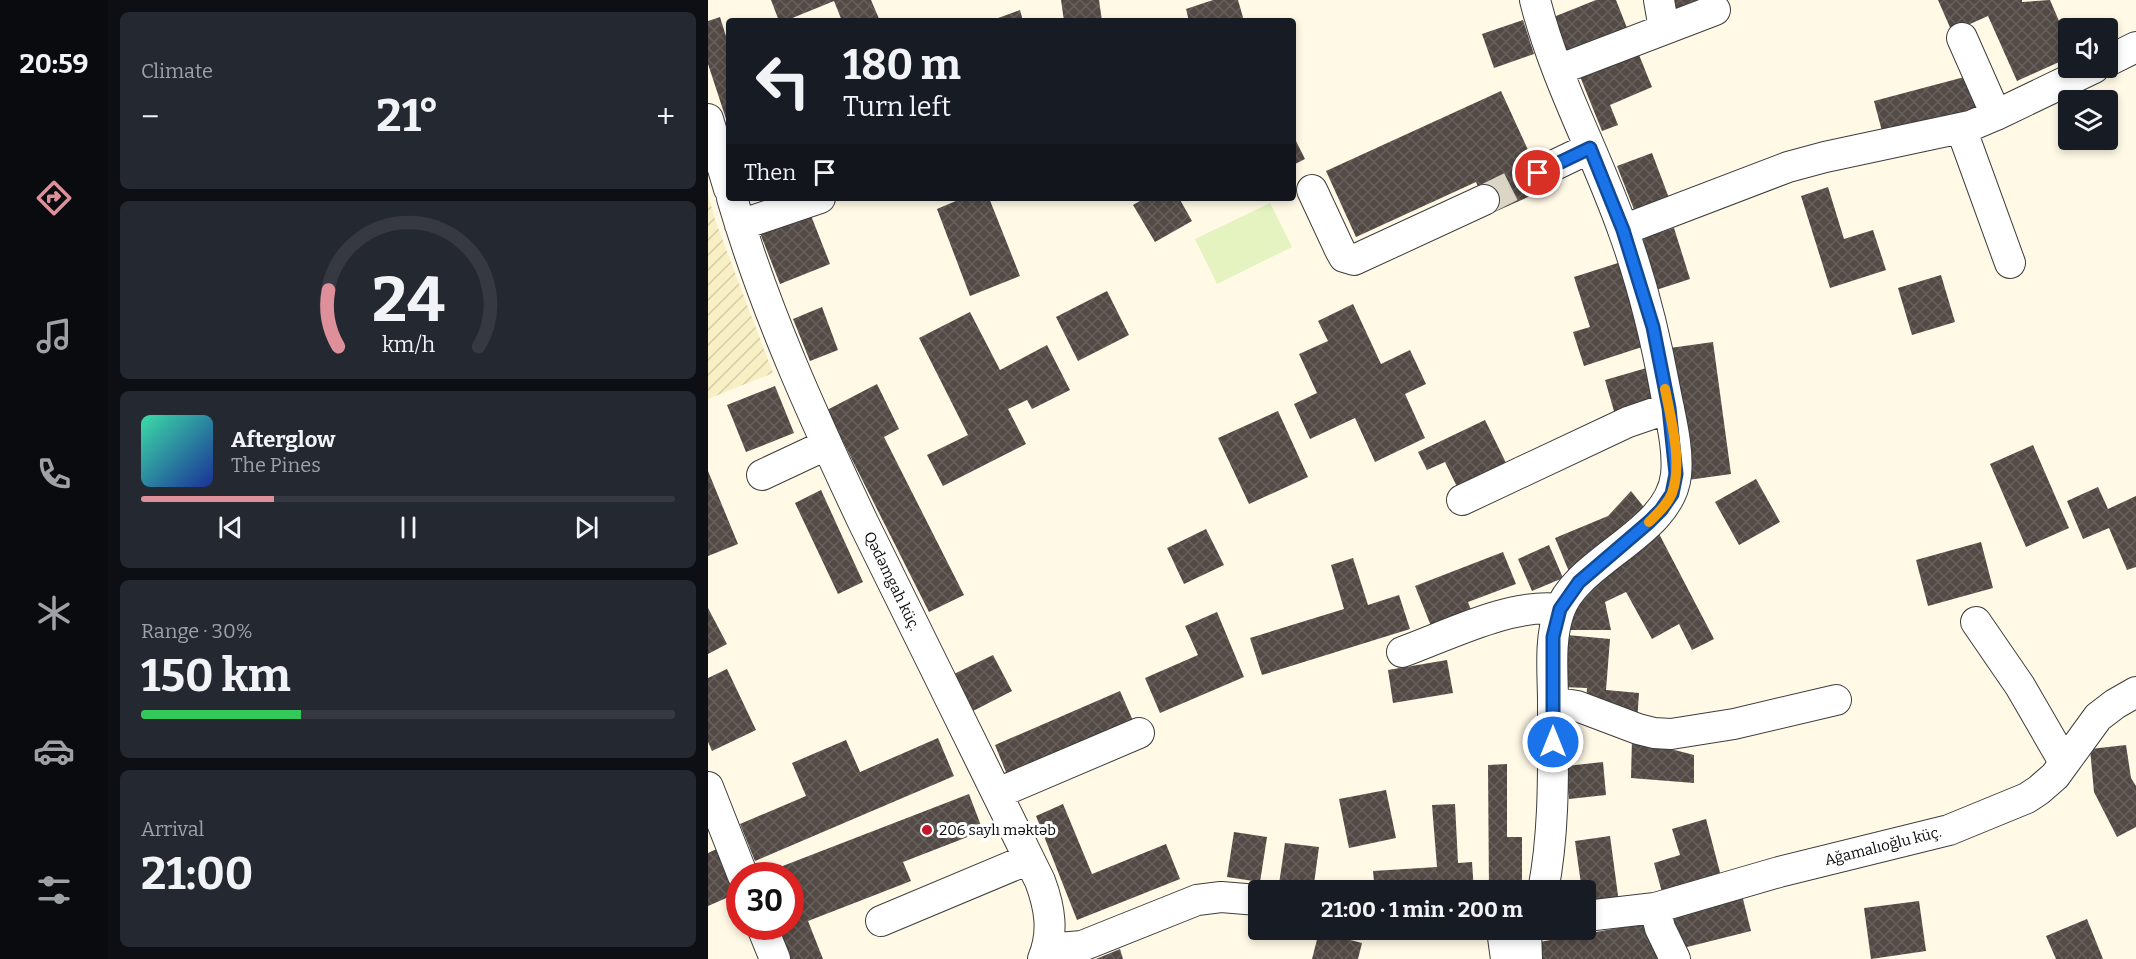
<!DOCTYPE html>
<meta charset="utf-8">
<style>
:root{--surface:#171b24;--page:#242831;--text:#f1f3f6;--muted:#9ea1a6;--line:#363941;--accent:#dd909a}
body{margin:0;font-family:Bitter,serif;background:var(--page);color:var(--text);height:100vh;display:flex;flex-direction:column;font-size:22px;white-space:nowrap}
*{box-sizing:border-box;margin:0}
p{font-size:20px;color:var(--muted)}
.icon{flex:none;width:33px;height:33px;fill:none;stroke:currentColor;stroke-width:2;stroke-linecap:round;stroke-linejoin:round}
.map{position:relative;flex:1;overflow:hidden}
.sheet{display:flex;flex-direction:column;gap:12px;padding:12px;background:#0d0f14;width:600px}
.sheet>*{flex:none}
.guide{position:absolute;left:18px;top:18px;width:570px;height:183px;border-radius:6px;box-shadow:0 3px 9px #0003;background:#171b24;color:var(--text);overflow:hidden}
.fabs{position:absolute;left:1350px;top:18px;display:grid;gap:12px}
.fabs a{display:grid;place-items:center;width:60px;height:60px;border-radius:6px;background:var(--surface);box-shadow:0 3px 9px #0003;font-size:30px}
.speed{position:absolute;left:18px;top:862px;display:flex;gap:12px;font-size:30px;font-weight:700;text-align:center}
.speed>*{display:grid;place-content:center;width:78px;height:78px;border-radius:50%;background:var(--surface);box-shadow:0 3px 9px #0003;line-height:1}
.speed .limit{border:9px solid #d22;background:#fff;color:#111}
.pin{position:absolute;display:grid;place-items:center;width:51px;height:51px;color:#fff;margin:-26px;border:3px solid #fff;border-radius:50%;box-shadow:0 2px 6px #0007}
.me{position:absolute;width:66px;margin:-33px;rotate:0deg;stroke-linejoin:round;filter:drop-shadow(0 0 4px #0008)}
.turn{display:flex;align-items:center;gap:21px;height:126px;padding:0 18px;font-size:27px}
.turn .icon{width:78px;height:78px;stroke-width:2.5}
.turn b{display:block;font-size:42px;line-height:51px}
.then{display:flex;align-items:center;height:57px;padding:0 18px;background:#0003;gap:12px;font-size:22px}
.big{font-size:45px;font-weight:700;line-height:1.1}
.sheet .card{flex:1;display:flex;flex-direction:column;justify-content:center;gap:9px;min-width:0;padding:0 21px;border-radius:9px;background:var(--page)}
.sheet .dial{align-items:center;gap:0}
.dial svg{height:156px;overflow:visible;fill:none;stroke:var(--line);stroke-width:7;stroke-linecap:round;text-anchor:middle}
.dial text{fill:var(--text);stroke:none}
.song{display:flex;align-items:center;gap:18px}
.cover{width:72px;height:72px;border-radius:9px;background:linear-gradient(135deg,hsl(160 70% 55%),hsl(230 70% 35%))}
.played{height:6px;border-radius:3px;background:linear-gradient(90deg,var(--accent) 25%,var(--line) 25%)}
.keys{display:flex;justify-content:space-around;direction:ltr}
.heat{display:flex;justify-content:space-between;align-items:center;font-size:33px;direction:ltr}
.charge{height:9px;border-radius:4px;background:linear-gradient(90deg,#34c759 30%,var(--line) 0)}
.trip{position:absolute;left:540px;top:880px;width:348px;height:60px;border-radius:6px;background:var(--surface);box-shadow:0 3px 9px #0003;font-weight:700;line-height:60px;text-align:center}
main{display:flex;flex:1;min-height:0}
.menu{display:flex;flex-direction:column;width:108px;justify-content:space-around;align-items:center;background:#090b0e;color:var(--muted)}
.menu .icon{width:42px;height:42px}
.menu .on{color:var(--accent)}
.menu b{font-size:27px;color:var(--text)}
.map>svg:first-child{display:block}
</style>
<main>
<nav class="menu">
<b>20:59</b>
<svg class="icon on" aria-label="directions" viewBox="0 0 24 24"><path d="M12 3l9 9-9 9-9-9zM9 14v-3h6M13 9l2 2-2 2"/></svg>
<svg class="icon" aria-label="music" viewBox="0 0 24 24"><path d="M9 18V5l10-2v13"/><circle cx="6" cy="18" r="3"/><circle cx="16" cy="16" r="3"/></svg>
<svg class="icon" aria-label="phone" viewBox="0 0 24 24"><path d="M5 4h4l2 5-3 2q2 4 5 5l2-3 5 2v4C11 20 4 13 5 4z"/></svg>
<svg class="icon" aria-label="climate" viewBox="0 0 24 24"><path d="M12 3v18M4 7l16 10M4 17L20 7"/></svg>
<svg class="icon" aria-label="car" viewBox="0 0 24 24"><path d="M5 17H2v-5l4-1 3-4h7l3 4 3 1v5h-3M9 17h6M6 11h13"/><circle cx="7" cy="17" r="2"/><circle cx="17" cy="17" r="2"/></svg>
<svg class="icon" aria-label="filters" viewBox="0 0 24 24"><path d="M4 7h16M4 17h16"/><circle cx="9" cy="7" r="2"/><circle cx="15" cy="17" r="2"/></svg>
</nav>
<section class="sheet">
<div class="card"><p>Climate</p>
<div class="heat"><a>−</a><b class="big">21°</b><a>+</a></div>
</div>
<div class="card dial"><svg viewBox="0 0 100 80">
<path d="M14 69A42 42 0 1 1 86 69"/>
<path d="M14 69A42 42 0 0 1 9 40" stroke="#dd909a"/>
<text x="50" y="56" font-size="32" font-weight="700">24</text>
<text x="50" y="72" font-size="11">km/h</text>
</svg></div>
<div class="card">
<div class="song"><i class="cover"></i><div><b>Afterglow</b><p>The Pines</p></div></div>
<div class="played"></div>
<div class="keys"><svg class="icon" aria-label="previous" viewBox="0 0 24 24"><path d="M18 5L8 12l10 7zM5 5v14"/></svg><svg class="icon" aria-label="pause" viewBox="0 0 24 24"><path d="M8 5v14M16 5v14"/></svg><svg class="icon" aria-label="next" viewBox="0 0 24 24"><path d="M6 5l10 7-10 7zM19 5v14"/></svg></div>
</div>
<div class="card"><p>Range · 30%</p><b class="big">150 km</b><div class="charge"></div></div>
<div class="card"><p>Arrival</p><b class="big">21:00</b></div>
</section>
<div class="map">
<svg width="1428" height="959" viewBox="0 0 1428 959">
<defs>
<pattern id="farmland-furrows" width="10" height="10" patternUnits="userSpaceOnUse" patternTransform="scale(1.5)"><rect width="10" height="10" fill="#f8f0c4"/><path d="M-1 1l2-2M0 10L10 0M9 11l2-2" fill="none" stroke="#d3cca7"/></pattern>
<pattern id="building-cross-hatch" width="8" height="8" patternUnits="userSpaceOnUse" patternTransform="scale(1.5)"><rect width="8" height="8" fill="#534a45"/><path d="M0 0l8 8M0 8l8-8" fill="none" stroke="#67605c"/></pattern>
</defs>
<rect width="100%" height="100%" fill="#fff9e6"/>
<path fill="url(#farmland-furrows)" d="M0 194 7 220 65 373 0 399Z"/>
<path fill="#e4f3bf" d="M562 203 584 247 509 284 487 239Z"/>
<path fill="url(#building-cross-hatch)" d="M63 0H163L172 21H134L126 1 77 21H71Z
M353 0H391L394 21H356Z
M505 0H530L536 21H481L478 9Z
M888 0H908L921 33 859 57 843 18Z
M962 0H1000L968 14Z
M1230 0H1314V2L1342 0 1360 42V58L1309 81 1280 16 1244 32Z
M312 10 315 21H282Z
M12 17 21 46V128L0 64V21Z
M815 20 826 54 786 68 774 34Z
M929 50 944 87 902 105 910 125 894 131 871 74Z
M1264 75 1273 108 1175 135 1166 101Z
M793 91 838 189 782 214 768 182 648 237 618 171Z
M585 135 597 159 585 165Z
M944 153 961 198 927 212 909 166Z
M1120 187 1136 239 1165 230 1178 270 1122 288 1093 196Z
M255 198H281L312 276 262 296 229 209Z
M437 198H471L484 221 447 242 425 205Z
M102 213 122 264 72 284 52 233Z
M966 228 982 279 948 290 931 239Z
M910 263 937 346 876 366 865 332 882 327 866 277Z
M1233 275 1247 322 1204 335 1190 288Z
M399 291 421 335 370 361 348 317Z
M645 304 673 364 702 350 718 384 697 394 717 438 667 462 647 418 602 439 586 404 609 393 591 354 620 341 610 321Z
M114 307 130 350 102 361 85 319Z
M262 312 292 370 339 345 362 390 324 409 319 400 300 409 318 444 235 486 219 455 260 435 211 338Z
M1005 342 1023 474 980 480 962 348Z
M942 367 953 404 908 418 897 380Z
M169 384 191 429 176 437 256 595 221 612 119 410Z
M67 386 86 433 38 452 19 405Z
M570 411 600 477 541 504 510 438Z
M777 420 800 467 751 491 737 462 719 470 710 452Z
M1325 445 1361 528 1318 547 1282 464Z
M0 471 30 544 0 556Z
M1048 479 1072 522 1031 545 1007 502Z
M1390 487 1400 509 1428 496V567L1419 570 1401 528 1375 539 1359 501Z
M113 490 155 582 130 594 87 503Z
M923 491 939 511 862 574 847 538 900 516Z
M948 528 1006 639 984 650 971 624 944 639 918 592 897 602 903 630H860L865 605Z
M498 529 516 565 476 584 459 548Z
M1273 542 1285 588 1220 606 1208 560Z
M841 545 855 578 824 591 810 559Z
M795 552 808 584 760 602 765 615 725 631 707 586Z
M645 558 660 605 691 595 702 629 554 675 542 638 636 609 623 565Z
M0 608 19 644 0 654Z
M509 612 536 677 452 713 437 678 490 655 477 626Z
M859 635 902 639 898 690 931 693 929 722 878 704 879 688 854 687Z
M285 655 304 691 265 711 246 674Z
M739 660 745 693 685 703 680 670Z
M19 669 48 730 4 751 0 742V678Z
M412 691 426 723 300 777 287 745Z
M230 738 246 776 47 861 32 824 98 796 84 763 138 740 152 772Z
M924 739 986 755V783L923 778Z
M1418 745 1423 778 1428 786V827L1409 837 1386 792 1382 749Z
M895 762 898 795 861 799 858 766Z
M799 764V837H814V891H781L780 765Z
M678 790 688 838 641 848 631 799Z
M261 794 275 831 195 862 203 881 100 921 115 959H79L67 927H82V876H49Z
M355 804 384 874 458 844 472 879 369 920 328 816Z
M747 804 750 863 764 862 766 891H667L665 871 729 867 724 805Z
M998 819 1014 880 955 896 946 863 972 855 964 829Z
M526 832 559 837 552 882 519 877Z
M902 836 911 903 878 907V891H874L867 841Z
M577 843 611 847 605 891H570Z
M13 847 32 888V892L0 906V853Z
M1034 895 1043 931 971 949 962 913Z
M1211 901 1218 951 1163 959 1156 908Z
M1379 919 1395 959H1348L1338 936Z
M944 922 951 959H829L826 943Z
M611 932 654 943 650 959H604Z
M412 949 415 959H388Z"/>
<g fill="none" stroke-linecap="round" stroke-linejoin="round">
<path stroke="#dad5c5" stroke-width="30" stroke-dasharray="30 15" stroke-linecap="butt" d="M776 200 830 173"/>
<g stroke="#3d3d3d" stroke-width="32">
<path id="minor" d="M827 0C847 80 888 153 915 230 934 282 947 335 957 389 962 416 971 448 968 475 962 534 868 560 851 612 841 641 845 673 845 703 845 765 847 830 835 891
M951 0 956 29
M1254 38 1288 115
M1400 61 1428 47
M850 70 1007 10
M0 119 21 189
M1253 128 1302 263
M830 173 882 148
M604 190 632 250 636 257 646 260 776 200
M24 198C57 311 105 416 155 522 213 642 274 761 332 881 342 908 346 932 335 959
M32 225 112 198
M915 230 1080 167 1117 157 1262 126 1288 115 1386 68
M54 475 118 445
M754 500 920 422 961 408
M1268 622 1312 686 1356 762
M694 652C741 635 803 603 851 609
M845 702 869 706 930 729 946 733 963 734 1026 724 1128 700
M0 787 35 876
M290 793 431 733
M947 908 952 928 967 959
M878 916 947 908 1071 872 1241 830 1319 798 1331 790 1347 776 1390 717 1407 704 1428 692
M173 921 321 859
M54 927 67 959
M794 930 798 959
M818 930 819 959
M339 949 374 946 489 900 513 897 550 900"/>
</g>
<use href="#minor" stroke="#fff" stroke-width="30"/>
</g>
<g fill="none" stroke-linecap="round" stroke-linejoin="round">
<g stroke="#114b97" stroke-width="15">
<path id="route" d="M830 173 882 148 915 230 945 327 961 408 968 474 964 494 953 510 941 522 871 582 852 609 845 637V742"/>
</g>
<use href="#route" stroke="#1a73e8" stroke-width="10"/>
<path stroke="#f59e0b" stroke-width="10" d="M941 522C950 513 960 504 964 493 975 464 963 419 957 389"/>
</g>
<circle fill="#c51629" stroke="#fff" stroke-width="2" cx="219" cy="830" r="6"/>
<g text-anchor="middle" dominant-baseline="central" stroke-width="6" stroke-linejoin="round" paint-order="stroke">
<g font-size="15" fill="#0a0a0a" stroke="#fff">
<text transform="translate(184 581) rotate(64)">Qədəmgah küç.</text>
<text transform="translate(1175 846) rotate(-14)">Ağamalıoğlu küç.</text>
</g>
<g font-size="15" fill="#0a0a0a" stroke="#fff" text-anchor="start">
<text x="231" y="830">206 saylı məktəb</text>
</g>
</g>
</svg>
<div class="fabs">
<a><svg class="icon" aria-label="sound" viewBox="0 0 24 24"><path d="M4 9h4l5-4v14l-5-4H4zM17 9q2 3 0 6"/></svg></a>
<a><svg class="icon" aria-label="layers" viewBox="0 0 24 24"><path d="M12 4l9 5-9 5-9-5zM3 14l9 5 9-5"/></svg></a>
</div>
<div class="speed"><div class="limit">30</div></div>
<div class="pin" style="left:830px;top:173px;background:#d93025"><svg class="icon" aria-label="arrive" viewBox="0 0 24 24"><path d="M6 21V4h12l-3 4 3 4H6"/></svg></div>
<svg class="me" style="left:845px;top:742px" viewBox="-20 -20 40 40"><circle r="17" fill="#1a73e8" stroke="#fff" stroke-width="3"/><path d="M0-11L8 9 0 5-8 9z" fill="#fff"/></svg>
<div class="trip">21:00 · 1 min · 200 m</div>
<div class="guide">
<div class="turn"><svg class="icon" aria-label="left" viewBox="0 0 24 24"><path d="M17 20v-9H6M10 6l-5 5 5 5"/></svg><div><b>180 m</b>Turn left</div></div>
<div class="then">Then<svg class="icon" aria-label="arrive" viewBox="0 0 24 24"><path d="M6 21V4h12l-3 4 3 4H6"/></svg></div>
</div>
</div>
</main>
